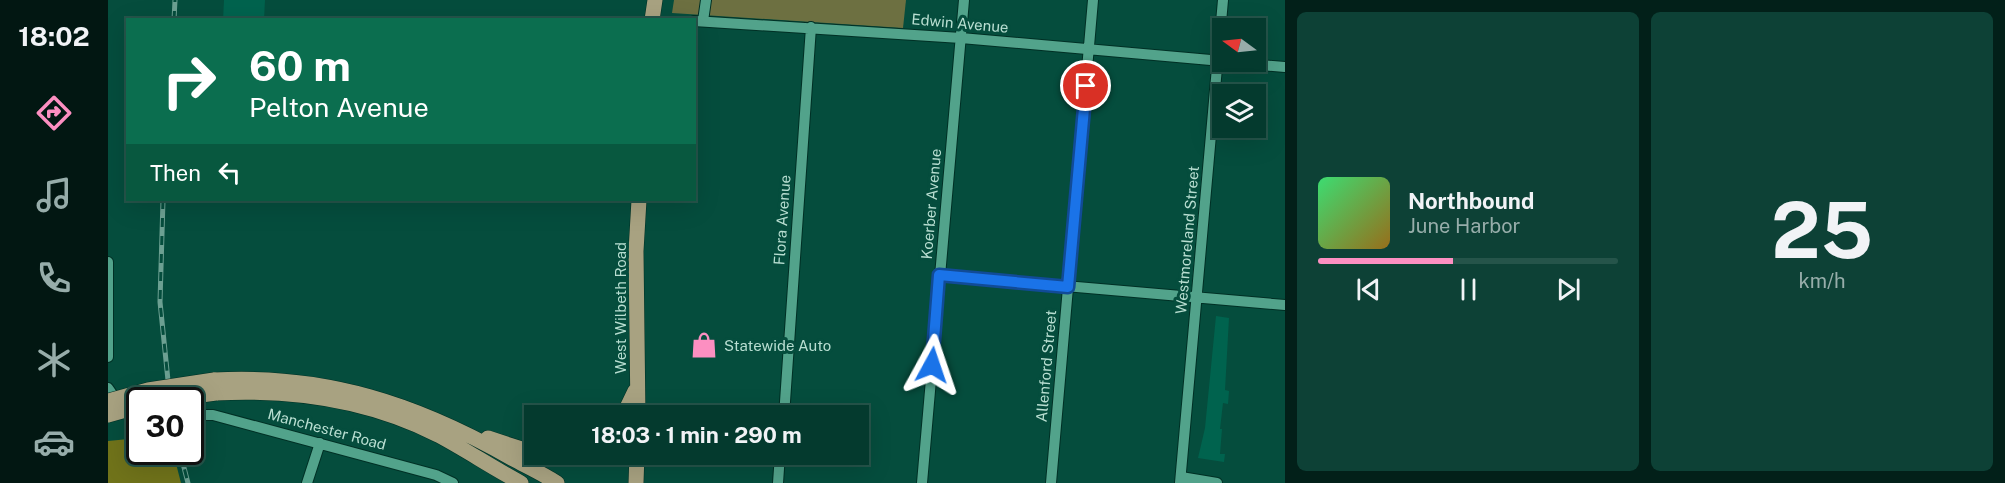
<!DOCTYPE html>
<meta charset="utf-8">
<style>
:root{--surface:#043a2e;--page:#0d4136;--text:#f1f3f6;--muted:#97adaa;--line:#25544a;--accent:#fc8fc1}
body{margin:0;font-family:"Public Sans",sans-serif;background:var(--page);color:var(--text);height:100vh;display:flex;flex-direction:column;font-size:22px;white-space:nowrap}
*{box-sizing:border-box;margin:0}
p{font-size:20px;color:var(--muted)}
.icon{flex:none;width:33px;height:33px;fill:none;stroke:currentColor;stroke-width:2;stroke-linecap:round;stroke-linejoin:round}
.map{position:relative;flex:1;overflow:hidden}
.sheet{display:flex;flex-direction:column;gap:12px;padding:12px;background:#022019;width:720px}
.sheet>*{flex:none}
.hud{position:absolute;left:18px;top:18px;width:570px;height:183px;border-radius:0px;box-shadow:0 6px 24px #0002,0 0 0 2px var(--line);background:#0b6e4f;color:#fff;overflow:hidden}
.needle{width:39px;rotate:285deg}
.controls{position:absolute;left:1104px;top:18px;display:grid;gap:12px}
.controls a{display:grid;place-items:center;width:54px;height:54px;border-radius:0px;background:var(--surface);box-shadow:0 6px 24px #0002,0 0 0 2px var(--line);font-size:30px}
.speed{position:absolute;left:18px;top:387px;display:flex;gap:12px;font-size:30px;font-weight:700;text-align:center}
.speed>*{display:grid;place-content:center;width:78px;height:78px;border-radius:50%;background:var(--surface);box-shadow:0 6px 24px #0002,0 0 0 2px var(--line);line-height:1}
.speed .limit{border:3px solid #111;border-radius:9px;background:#fff;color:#111}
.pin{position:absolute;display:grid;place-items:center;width:51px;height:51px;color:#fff;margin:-26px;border:3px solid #fff;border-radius:50%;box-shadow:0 2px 6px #0007}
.me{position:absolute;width:66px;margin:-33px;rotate:5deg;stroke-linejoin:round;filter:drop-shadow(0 0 4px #0008)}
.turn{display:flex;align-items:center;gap:21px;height:126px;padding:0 24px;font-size:27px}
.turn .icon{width:78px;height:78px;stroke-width:2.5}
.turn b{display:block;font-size:42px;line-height:51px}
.then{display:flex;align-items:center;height:57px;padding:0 24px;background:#0003;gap:12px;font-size:22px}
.sheet .tile{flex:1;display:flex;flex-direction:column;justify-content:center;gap:9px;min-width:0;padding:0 21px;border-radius:9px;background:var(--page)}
.sheet .dial{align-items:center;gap:0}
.dial b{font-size:78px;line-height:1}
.song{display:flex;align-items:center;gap:18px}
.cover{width:72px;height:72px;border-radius:9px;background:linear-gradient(135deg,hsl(140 70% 55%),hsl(40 70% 35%))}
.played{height:6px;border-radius:3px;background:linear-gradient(90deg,var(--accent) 45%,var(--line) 45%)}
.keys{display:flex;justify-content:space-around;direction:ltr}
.sheet .tiles{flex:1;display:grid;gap:12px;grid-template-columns:repeat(2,1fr)}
.trip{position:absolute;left:416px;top:405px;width:345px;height:60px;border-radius:0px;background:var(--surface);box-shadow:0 6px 24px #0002,0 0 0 2px var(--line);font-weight:700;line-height:60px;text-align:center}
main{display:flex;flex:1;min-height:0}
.tab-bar{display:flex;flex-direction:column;width:108px;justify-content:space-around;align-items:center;background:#021712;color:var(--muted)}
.tab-bar .icon{width:42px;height:42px}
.tab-bar .active{color:var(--accent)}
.tab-bar b{font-size:27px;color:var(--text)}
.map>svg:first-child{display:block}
</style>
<main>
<nav class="tab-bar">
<b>18:02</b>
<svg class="icon active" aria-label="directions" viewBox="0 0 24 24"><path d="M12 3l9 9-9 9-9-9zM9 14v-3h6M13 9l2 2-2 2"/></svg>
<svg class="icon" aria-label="music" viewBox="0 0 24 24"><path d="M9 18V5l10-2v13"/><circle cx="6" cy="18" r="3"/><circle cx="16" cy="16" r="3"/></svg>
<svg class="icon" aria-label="phone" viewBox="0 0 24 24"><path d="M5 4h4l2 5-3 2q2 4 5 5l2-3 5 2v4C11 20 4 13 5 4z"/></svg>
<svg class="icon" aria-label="climate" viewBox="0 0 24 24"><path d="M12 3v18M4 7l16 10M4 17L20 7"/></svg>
<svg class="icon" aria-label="car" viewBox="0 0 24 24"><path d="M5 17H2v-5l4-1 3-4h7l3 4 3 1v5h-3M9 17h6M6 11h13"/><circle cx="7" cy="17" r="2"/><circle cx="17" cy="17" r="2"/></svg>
</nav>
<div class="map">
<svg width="1177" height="483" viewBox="0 0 1177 483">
<rect width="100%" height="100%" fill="#054d3d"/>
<path fill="#6d7041" d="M566 0H798L795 28 564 13Z"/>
<path fill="#70731a" d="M31 438 32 452H65L73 483H0V441Z"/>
<path fill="#00634e" d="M116 0H157L156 20H115Z
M1108 316 1121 318 1117 390 1121 391 1120 404 1115 403 1112 429H1114L1112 454H1117L1116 462 1090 458 1097 428Z"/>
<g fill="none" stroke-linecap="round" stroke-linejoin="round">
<g stroke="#013025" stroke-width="12">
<path id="minor" d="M586 21 853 38 1114 61
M595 21 598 0
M1118 62 1177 67
M0 262V357
M831 275 1177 305
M0 388 16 411 32 419
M82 415H105L328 475 345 483
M676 416 703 27
M1073 477 1109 483
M199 483 212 443
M670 483 672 454
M814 483 856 0
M943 483 985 0
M1072 483 1115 0"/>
</g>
<g stroke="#013025" stroke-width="16">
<path id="major" d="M544 20 547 0
M106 380C218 374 309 404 405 459 420 467 435 474 449 483
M108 393C184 389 261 400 330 435 358 450 385 468 413 483
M515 416 527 391
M530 416 528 251 531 200
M380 438 426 453
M432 454 463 459 479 454
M528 483 529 454"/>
</g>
<use href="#minor" stroke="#52a38b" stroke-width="10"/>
<use href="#major" stroke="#a8a281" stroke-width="15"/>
<g stroke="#6ca092" stroke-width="5">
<path id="rail" d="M66 20 67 0
M55 200 52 302 62 400
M72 452 80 483"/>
</g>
<use href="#rail" stroke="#054d3d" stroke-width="3" stroke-dasharray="9" stroke-linecap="butt"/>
<g stroke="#013025" stroke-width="16" stroke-linecap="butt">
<path id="major-bridge" d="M56 400 108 393
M0 401 40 390 106 380
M0 415 32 406"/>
</g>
<use href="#major-bridge" stroke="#a8a281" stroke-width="15"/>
</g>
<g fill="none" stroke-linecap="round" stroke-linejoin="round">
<g stroke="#114b97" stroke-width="15">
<path id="route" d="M824 365 831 275 960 287 978 86"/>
</g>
<use href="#route" stroke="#1a73e8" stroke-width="10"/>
</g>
<defs>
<g id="shop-bare" transform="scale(2.07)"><path d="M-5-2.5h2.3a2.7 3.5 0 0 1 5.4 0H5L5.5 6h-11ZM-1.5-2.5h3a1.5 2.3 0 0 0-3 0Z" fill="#fc8fc1" stroke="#054d3d" stroke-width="2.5" paint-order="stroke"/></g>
</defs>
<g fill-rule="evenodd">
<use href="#shop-bare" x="596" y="345"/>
</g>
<g text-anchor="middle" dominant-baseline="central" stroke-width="6" stroke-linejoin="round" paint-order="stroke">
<g font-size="15" fill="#b8ded1" stroke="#054d3d">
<text transform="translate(852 23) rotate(5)">Edwin Avenue</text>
<text transform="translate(823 204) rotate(-85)">Koerber Avenue</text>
<text transform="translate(674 220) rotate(-86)">Flora Avenue</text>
<text transform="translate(1079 240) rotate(-85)">Westmoreland Street</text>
<text transform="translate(512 308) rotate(-90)">West Wilbeth Road</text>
<text transform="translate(938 366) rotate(-85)">Allenford Street</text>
<text transform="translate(219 429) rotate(15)">Manchester Road</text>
</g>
<g font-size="15" fill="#b8ded1" stroke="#054d3d" text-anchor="start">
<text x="616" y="345">Statewide Auto</text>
</g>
</g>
</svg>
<div class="controls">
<a><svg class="needle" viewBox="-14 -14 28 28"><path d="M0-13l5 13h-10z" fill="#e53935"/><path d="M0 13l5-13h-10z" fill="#97adaa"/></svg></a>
<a><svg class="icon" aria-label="layers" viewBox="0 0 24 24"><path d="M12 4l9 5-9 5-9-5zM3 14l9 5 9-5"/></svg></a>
</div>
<div class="speed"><div class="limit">30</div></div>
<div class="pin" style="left:978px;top:86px;background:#d93025"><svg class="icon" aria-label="arrive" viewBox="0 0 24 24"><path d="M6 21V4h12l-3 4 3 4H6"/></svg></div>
<svg class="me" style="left:824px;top:365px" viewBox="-20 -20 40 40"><path d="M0-17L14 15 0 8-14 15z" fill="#1a73e8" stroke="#fff" stroke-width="4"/></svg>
<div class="trip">18:03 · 1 min · 290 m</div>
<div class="hud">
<div class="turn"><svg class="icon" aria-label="right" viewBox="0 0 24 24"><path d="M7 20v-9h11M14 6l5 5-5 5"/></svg><div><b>60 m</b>Pelton Avenue</div></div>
<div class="then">Then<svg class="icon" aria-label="left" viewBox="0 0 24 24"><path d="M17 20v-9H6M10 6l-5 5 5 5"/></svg></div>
</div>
</div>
<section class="sheet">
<div class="tiles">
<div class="tile">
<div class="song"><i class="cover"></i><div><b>Northbound</b><p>June Harbor</p></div></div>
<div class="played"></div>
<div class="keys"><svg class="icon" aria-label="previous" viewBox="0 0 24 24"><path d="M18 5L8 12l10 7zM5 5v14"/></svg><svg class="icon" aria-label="pause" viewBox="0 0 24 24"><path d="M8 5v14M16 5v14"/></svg><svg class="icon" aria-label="next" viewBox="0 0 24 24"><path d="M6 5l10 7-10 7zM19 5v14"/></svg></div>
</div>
<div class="tile dial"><b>25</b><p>km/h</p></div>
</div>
</section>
</main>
